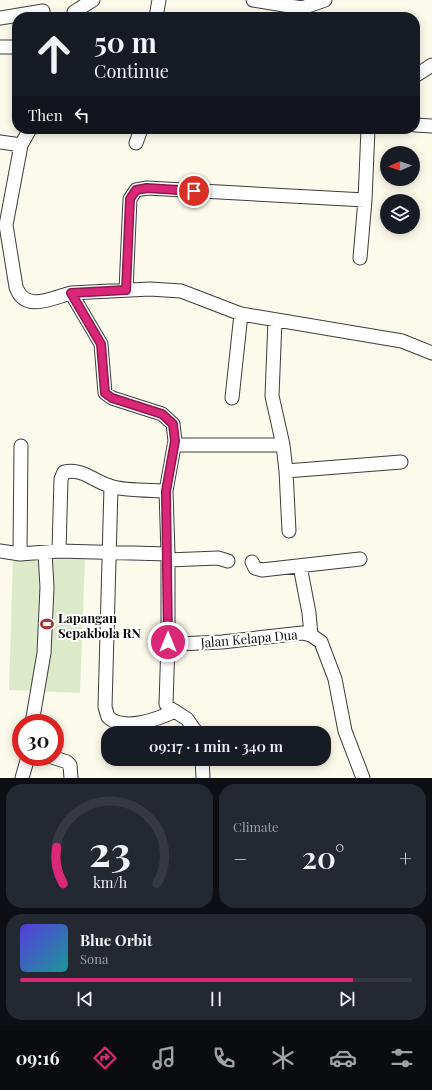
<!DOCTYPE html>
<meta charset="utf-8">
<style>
:root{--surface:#171b24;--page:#242831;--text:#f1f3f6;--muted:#9ea1a6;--line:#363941;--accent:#db2777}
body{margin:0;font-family:"Playfair Display",serif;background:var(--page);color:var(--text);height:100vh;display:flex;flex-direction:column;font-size:15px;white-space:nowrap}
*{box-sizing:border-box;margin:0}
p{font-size:13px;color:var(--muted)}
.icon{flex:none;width:22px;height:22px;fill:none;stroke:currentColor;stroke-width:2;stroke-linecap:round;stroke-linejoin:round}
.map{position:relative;height:778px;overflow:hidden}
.panel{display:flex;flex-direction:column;gap:6px;padding:6px;background:#0d0f14;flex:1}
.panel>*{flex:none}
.guide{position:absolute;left:12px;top:12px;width:408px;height:122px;border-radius:16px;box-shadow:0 2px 10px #0003;background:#171b24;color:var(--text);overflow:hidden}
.needle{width:26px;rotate:268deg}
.tools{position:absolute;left:380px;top:146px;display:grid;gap:8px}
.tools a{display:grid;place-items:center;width:40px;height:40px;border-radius:50%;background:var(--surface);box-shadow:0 2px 10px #0003;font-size:20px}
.speed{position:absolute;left:12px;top:714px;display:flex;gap:8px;font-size:20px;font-weight:700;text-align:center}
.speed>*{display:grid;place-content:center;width:52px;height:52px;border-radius:50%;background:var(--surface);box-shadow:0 2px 10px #0003;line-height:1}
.speed .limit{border:6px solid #d22;background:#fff;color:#111}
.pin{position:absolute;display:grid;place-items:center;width:34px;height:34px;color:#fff;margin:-17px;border:2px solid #fff;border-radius:50%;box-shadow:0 1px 4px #0007}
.me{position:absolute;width:44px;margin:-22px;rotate:0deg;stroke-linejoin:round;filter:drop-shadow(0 0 3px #0008)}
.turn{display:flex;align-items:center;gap:14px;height:84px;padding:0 16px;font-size:18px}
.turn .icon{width:52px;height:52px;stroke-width:2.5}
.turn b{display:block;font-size:28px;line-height:34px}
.then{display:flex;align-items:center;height:38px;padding:0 16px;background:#0003;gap:8px;font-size:15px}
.big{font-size:30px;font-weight:600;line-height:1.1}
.panel .card{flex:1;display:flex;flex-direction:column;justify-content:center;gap:6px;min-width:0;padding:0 14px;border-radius:16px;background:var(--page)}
.panel .dial{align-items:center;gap:0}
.dial svg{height:104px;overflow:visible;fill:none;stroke:var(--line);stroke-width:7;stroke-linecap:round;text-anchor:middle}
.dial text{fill:var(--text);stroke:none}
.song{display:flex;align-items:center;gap:12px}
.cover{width:48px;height:48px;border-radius:6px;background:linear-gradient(135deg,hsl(250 70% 55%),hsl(180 70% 35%))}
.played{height:4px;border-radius:2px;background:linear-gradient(90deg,var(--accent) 85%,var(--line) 85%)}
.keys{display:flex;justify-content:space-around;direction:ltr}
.heat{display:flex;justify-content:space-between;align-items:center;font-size:22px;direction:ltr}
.panel .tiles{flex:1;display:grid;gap:6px;grid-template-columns:1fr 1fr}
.card:last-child{grid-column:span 2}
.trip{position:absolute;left:101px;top:726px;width:230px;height:40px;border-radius:16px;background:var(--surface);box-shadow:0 2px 10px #0003;font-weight:600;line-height:40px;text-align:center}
.menu{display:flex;height:64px;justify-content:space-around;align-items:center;background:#090b0e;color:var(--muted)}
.menu .icon{width:28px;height:28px}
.menu .on{color:var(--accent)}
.menu b{font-size:18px;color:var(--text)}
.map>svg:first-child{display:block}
</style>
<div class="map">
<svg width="432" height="778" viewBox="0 0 432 778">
<rect width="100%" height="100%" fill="#fcfaeb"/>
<path fill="#ddeaca" d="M13 556 85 558 80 693 9 690Z"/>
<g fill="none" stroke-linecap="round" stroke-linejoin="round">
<g stroke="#3d3d3d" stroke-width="15">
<path id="minor" d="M253 0 302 8
M74 12 93 0
M156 17 159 0
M302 17V8L325 0
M0 18 43 11
M0 47H17
M415 76 432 65
M415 125 432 126
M30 129 21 145 6 225 16 287C25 313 52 298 71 293L101 344 105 393 112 398 162 414 173 424 175 441 166 491 168 554
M0 142 21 145
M136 143 141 129
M360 258 365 200 368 129
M126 290 130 199 136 190 147 188 365 200
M71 293 150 289 181 291 241 314 402 341 432 353
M275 320 272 396 283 445 286 471 289 531
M232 398 241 314
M174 445H283
M286 471 401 462
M111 487 105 707 108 717C124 732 158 719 175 711
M0 551 20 554 59 551 168 554V642L178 644 222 642 302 633 311 635 321 642 335 679 345 731 363 778
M59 551 61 479 64 472C83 468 93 481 110 486 124 491 151 490 166 491
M20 554 21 446
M168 560 218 558 228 561
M252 562 255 568 262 570 360 559
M300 566 309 613 311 635
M168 642 166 704 168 707 187 719 197 733
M32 723 44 653 47 587 45 553
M52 757 67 762 70 765 71 778
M202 759 203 778
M22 778 28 757"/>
</g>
<use href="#minor" stroke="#fff" stroke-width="13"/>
</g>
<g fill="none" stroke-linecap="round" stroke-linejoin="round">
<g stroke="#8e194d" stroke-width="10">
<path id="route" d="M168 642 166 491 175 441 173 424 162 414 112 398 105 393 101 344 71 293 126 290 130 199 136 190 147 188 194 191"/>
</g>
<use href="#route" stroke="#db2777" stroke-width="7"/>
</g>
<defs>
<g id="stadium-bare" transform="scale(1.08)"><path d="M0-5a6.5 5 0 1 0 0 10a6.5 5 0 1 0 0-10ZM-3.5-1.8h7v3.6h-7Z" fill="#a73636" stroke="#fff" stroke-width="2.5" paint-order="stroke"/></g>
</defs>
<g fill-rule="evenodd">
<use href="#stadium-bare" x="47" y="624"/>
</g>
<g text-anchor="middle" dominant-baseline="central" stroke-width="4" stroke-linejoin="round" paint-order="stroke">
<g font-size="13" font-weight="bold" fill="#0a0a0a" stroke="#fff" text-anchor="start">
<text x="58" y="617">Lapangan<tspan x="58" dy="15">Sepakbola RN</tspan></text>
</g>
<g font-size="13" fill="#0a0a0a" stroke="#fff">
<text transform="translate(249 638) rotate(-5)">Jalan Kelapa Dua</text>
</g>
</g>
</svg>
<div class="tools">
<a><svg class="needle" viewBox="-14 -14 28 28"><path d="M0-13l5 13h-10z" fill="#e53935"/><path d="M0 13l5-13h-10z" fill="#9ea1a6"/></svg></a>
<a><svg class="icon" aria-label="layers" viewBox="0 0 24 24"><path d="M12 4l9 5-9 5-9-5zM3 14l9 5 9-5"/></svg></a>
</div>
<div class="speed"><div class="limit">30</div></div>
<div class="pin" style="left:194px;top:191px;background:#d93025"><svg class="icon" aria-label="arrive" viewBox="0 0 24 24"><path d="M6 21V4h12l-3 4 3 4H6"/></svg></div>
<svg class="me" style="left:168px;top:642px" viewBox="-20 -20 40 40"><circle r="17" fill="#db2777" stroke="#fff" stroke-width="3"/><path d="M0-11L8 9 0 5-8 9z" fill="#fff"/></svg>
<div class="trip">09:17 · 1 min · 340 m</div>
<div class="guide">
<div class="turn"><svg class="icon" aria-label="ahead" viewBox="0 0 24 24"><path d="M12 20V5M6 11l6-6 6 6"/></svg><div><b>50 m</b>Continue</div></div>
<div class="then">Then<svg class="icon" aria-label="left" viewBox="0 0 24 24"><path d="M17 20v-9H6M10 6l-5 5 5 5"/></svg></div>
</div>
</div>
<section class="panel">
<div class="tiles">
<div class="card dial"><svg viewBox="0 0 100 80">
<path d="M14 69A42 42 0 1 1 86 69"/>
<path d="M14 69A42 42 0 0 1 9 41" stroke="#db2777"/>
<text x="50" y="56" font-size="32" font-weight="700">23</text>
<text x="50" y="72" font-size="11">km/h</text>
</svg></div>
<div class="card"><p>Climate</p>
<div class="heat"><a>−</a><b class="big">20°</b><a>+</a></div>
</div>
<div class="card">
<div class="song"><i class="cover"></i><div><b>Blue Orbit</b><p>Sona</p></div></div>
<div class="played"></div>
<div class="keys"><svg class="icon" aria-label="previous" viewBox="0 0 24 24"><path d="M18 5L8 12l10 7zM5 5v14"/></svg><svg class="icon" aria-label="pause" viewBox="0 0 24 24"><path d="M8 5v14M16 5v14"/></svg><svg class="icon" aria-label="next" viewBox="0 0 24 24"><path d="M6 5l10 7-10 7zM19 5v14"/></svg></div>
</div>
</div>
</section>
<nav class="menu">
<b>09:16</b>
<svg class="icon on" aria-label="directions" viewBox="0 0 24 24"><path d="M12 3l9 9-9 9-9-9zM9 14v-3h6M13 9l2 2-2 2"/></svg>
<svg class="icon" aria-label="music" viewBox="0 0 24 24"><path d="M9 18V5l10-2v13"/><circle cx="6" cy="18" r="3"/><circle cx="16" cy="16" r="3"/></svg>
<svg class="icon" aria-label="phone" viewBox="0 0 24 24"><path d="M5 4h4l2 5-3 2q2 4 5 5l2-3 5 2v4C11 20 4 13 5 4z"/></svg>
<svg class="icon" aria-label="climate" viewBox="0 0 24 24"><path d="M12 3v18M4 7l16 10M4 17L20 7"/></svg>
<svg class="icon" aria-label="car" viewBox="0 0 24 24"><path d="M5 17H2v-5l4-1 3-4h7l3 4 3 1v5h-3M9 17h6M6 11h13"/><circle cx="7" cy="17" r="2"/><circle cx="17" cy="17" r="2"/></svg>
<svg class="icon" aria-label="filters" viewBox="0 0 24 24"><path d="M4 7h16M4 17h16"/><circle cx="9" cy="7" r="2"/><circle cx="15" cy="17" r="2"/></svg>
</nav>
